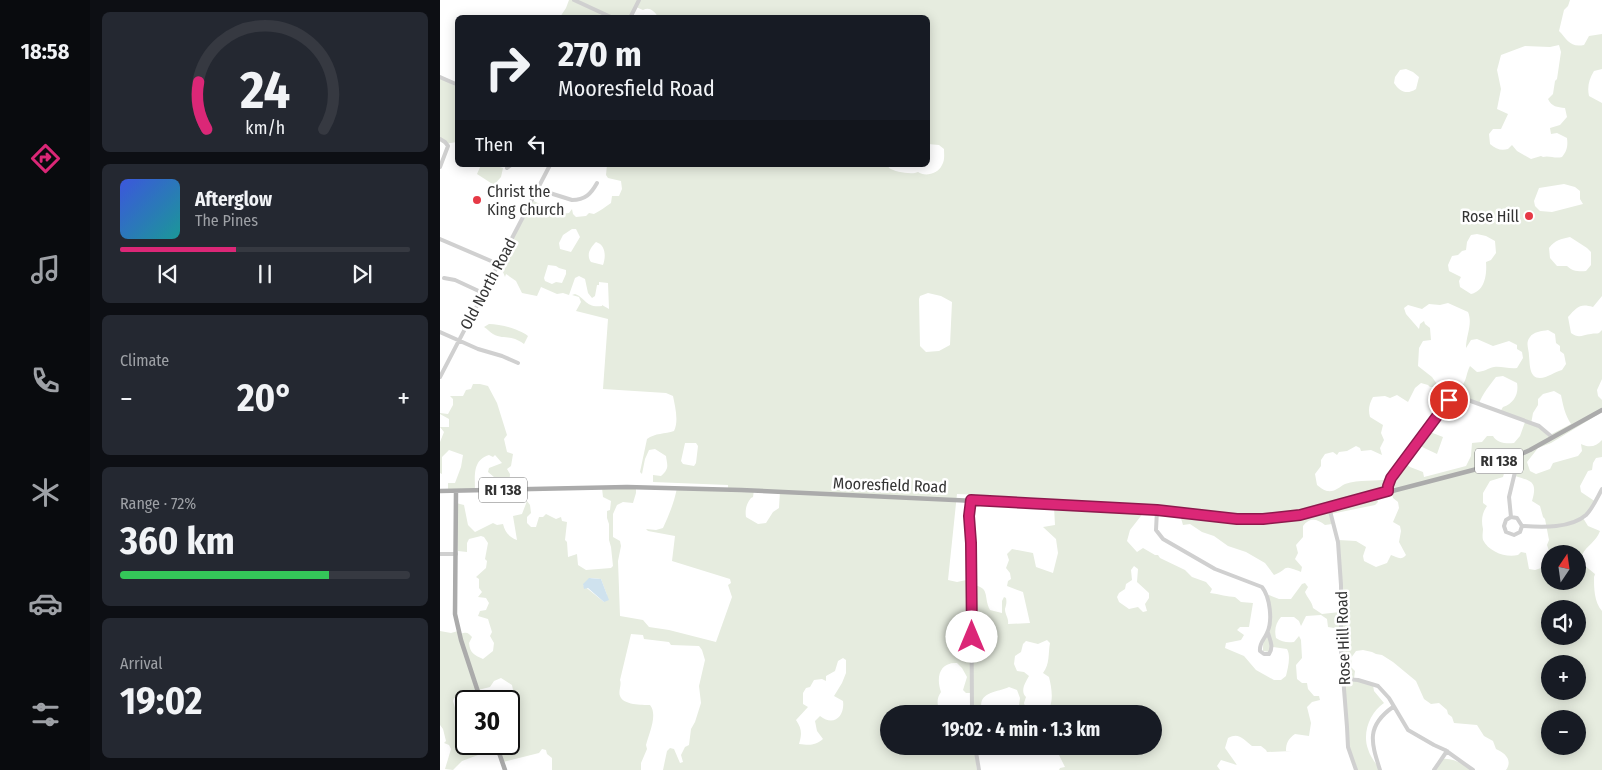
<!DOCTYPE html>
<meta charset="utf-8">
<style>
:root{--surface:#171b24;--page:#242831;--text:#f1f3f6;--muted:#9ea1a6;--line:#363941;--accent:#db2777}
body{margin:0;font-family:"Fira Sans Condensed",sans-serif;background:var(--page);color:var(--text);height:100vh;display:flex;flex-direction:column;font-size:19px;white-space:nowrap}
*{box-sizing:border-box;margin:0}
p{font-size:16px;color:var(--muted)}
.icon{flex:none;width:28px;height:28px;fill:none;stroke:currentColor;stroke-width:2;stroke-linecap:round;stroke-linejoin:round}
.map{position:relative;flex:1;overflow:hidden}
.panel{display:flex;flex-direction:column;gap:12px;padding:12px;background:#0d0f14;width:350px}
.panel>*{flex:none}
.top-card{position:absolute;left:15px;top:15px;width:475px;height:152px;border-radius:8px;box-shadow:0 2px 12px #0003;background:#171b24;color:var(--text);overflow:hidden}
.needle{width:32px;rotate:13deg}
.fabs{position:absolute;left:1101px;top:545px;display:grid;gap:10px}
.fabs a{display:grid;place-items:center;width:45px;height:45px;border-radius:50%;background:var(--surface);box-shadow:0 2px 12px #0003;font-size:25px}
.speed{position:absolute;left:15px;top:690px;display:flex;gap:10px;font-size:25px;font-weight:700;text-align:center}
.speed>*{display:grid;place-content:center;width:65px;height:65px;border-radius:50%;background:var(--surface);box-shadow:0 2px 12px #0003;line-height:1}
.speed .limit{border:2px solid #111;border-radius:8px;background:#fff;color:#111}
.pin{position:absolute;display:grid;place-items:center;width:42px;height:42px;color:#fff;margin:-21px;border:2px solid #fff;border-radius:50%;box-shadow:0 1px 5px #0007}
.me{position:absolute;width:55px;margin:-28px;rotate:0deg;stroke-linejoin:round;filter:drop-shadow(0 0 4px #0008)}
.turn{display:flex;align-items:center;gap:18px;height:105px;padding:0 20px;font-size:22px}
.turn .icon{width:65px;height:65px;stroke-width:2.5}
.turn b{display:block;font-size:35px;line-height:42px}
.then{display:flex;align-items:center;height:48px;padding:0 20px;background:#0003;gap:10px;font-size:19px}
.big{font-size:38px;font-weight:700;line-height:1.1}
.panel .card{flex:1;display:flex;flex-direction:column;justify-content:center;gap:8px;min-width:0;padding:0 18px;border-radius:8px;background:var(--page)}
.panel .dial{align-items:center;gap:0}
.dial svg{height:130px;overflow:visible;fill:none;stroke:var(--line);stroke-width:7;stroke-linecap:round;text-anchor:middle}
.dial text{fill:var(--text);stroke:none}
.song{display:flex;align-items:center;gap:15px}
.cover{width:60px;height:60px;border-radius:8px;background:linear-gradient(135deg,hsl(230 70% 55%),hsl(180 70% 35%))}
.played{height:5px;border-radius:2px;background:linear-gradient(90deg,var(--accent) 40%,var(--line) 40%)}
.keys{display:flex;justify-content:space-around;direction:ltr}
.heat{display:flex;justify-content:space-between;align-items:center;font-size:28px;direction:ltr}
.charge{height:8px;border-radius:4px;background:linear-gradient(90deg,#34c759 72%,var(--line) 0)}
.trip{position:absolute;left:440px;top:705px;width:282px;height:50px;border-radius:25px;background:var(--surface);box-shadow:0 2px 12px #0003;font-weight:700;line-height:50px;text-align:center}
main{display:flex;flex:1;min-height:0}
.tabs{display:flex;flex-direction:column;width:90px;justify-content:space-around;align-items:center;background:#090b0e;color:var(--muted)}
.tabs .icon{width:35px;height:35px}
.tabs .current{color:var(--accent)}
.tabs b{font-size:22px;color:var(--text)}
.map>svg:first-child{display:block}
</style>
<main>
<nav class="tabs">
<b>18:58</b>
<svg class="icon current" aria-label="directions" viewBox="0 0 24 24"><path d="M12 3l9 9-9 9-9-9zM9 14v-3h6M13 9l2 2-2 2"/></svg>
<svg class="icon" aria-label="music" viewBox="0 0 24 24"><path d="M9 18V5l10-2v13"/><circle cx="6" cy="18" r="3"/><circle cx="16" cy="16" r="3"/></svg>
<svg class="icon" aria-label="phone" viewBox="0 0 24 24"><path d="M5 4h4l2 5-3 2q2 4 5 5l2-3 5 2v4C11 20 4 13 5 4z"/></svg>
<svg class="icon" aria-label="climate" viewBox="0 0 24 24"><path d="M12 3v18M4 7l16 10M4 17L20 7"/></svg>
<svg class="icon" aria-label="car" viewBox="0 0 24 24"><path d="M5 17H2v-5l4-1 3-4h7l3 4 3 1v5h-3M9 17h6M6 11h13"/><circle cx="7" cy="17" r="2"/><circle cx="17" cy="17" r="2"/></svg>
<svg class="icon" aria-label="filters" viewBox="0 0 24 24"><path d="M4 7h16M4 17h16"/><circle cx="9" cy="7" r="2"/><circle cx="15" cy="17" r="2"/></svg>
</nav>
<section class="panel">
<div class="card dial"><svg viewBox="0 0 100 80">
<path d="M14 69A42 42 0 1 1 86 69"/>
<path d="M14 69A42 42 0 0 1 9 40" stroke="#db2777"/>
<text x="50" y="56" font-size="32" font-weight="700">24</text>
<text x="50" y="72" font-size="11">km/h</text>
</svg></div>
<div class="card">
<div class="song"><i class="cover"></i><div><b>Afterglow</b><p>The Pines</p></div></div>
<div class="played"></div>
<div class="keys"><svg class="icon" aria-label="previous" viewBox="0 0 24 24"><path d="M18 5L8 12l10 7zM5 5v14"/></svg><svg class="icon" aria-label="pause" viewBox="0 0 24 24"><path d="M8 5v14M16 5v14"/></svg><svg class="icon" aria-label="next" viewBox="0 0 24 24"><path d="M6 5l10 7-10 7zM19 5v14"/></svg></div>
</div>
<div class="card"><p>Climate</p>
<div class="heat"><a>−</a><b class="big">20°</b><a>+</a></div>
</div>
<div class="card"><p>Range · 72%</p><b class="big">360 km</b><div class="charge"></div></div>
<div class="card"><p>Arrival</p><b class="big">19:02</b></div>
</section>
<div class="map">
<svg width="1162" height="770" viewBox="0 0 1162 770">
<rect width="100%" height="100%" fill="#fff"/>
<path fill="#e6ecdf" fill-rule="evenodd" d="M129 0H1130L1128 6 1124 10 1119 31C1127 39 1130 48 1144 45L1149 36 1162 34V69L1154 71C1149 79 1147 87 1149 96L1162 103V296L1153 307C1140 303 1137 307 1128 317L1131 333C1139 339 1142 335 1151 334 1154 333 1157 334 1159 333L1162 330V379L1157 390 1158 396 1162 400V412L1111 443 1098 448 1087 462 1090 471 1096 474 1110 469 1113 463 1138 456 1142 451 1141 444C1149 448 1156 447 1162 440V457L1156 458 1153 463 1152 470 1148 471 1140 486 1141 492 1156 502 1143 518 1148 526 1160 531C1156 542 1147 545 1142 555L1144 565 1155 574 1154 577C1154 588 1154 602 1162 611V770H1066C1073 760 1065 753 1056 749L1053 741 1044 736 1037 725 1014 723 1012 717 1008 714 1007 710 999 703 991 704 984 699 976 681 953 662 942 655 936 654 932 652 923 650 916 651 911 658 912 668 915 671 914 679 933 685 934 691 944 703C930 712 922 733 928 749 930 757 936 763 940 770H916L908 747 900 629 888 627 887 619 881 615 866 616 861 626 859 621 854 617H841C836 623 834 629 836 638 842 642 847 643 854 642L859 636 861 640 862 658 856 665 857 679 862 683H867L868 689 874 696H879L880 700 872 702 867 707 871 723 869 736 855 734C848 739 846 743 846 751H852L827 752 826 750 821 746H812C803 739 799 732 788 738L785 748 797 765 781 760 777 766 780 770H619L620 768 625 767 619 755 618 746H714V714H604C615 707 612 689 609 677L603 673C610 664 608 654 610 643L607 640 598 644 586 641 583 644 581 652 575 656 574 664 577 671 584 672 589 676C585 683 580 691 586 697L584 703 586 710 594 714H578L580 698 577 690 569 687C555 693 535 692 543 714H531L532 693H526L523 690 527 677 522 668 517 663C499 662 496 678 501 692 496 699 496 708 504 714H449V746H534L537 770H223L227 751 230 748 234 749 240 763 243 762 241 755 245 747 249 745 251 729 255 722 261 703 259 686 265 660 262 650 259 646 231 645 229 642 204 639 203 635 191 634 180 680C182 685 178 691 180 696 183 705 202 705 210 705 218 715 209 733 206 745L207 749 201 763V770H112V758L107 754 106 750 102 749 99 753 63 762 57 744 75 742 78 738 77 730 71 726 76 723 77 718 70 708 69 699 66 696H60C64 695 69 693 73 690L72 685 61 678 54 681 50 687 38 690V692C29 695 22 694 14 698L13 701 17 715 20 718 26 717V744H30V747L33 750H40L38 755 22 761 13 770 5 769 11 749 9 745 4 743 6 741 3 729 0 725V631L11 633 18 631 19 634C28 632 27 632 32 637L29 643C30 653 34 655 43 659L53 651 54 643 50 636 52 632 48 619 38 616 40 611 46 610 49 603 46 598 38 597 42 592 39 588V579L36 577 46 568 47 561 45 559 48 543 44 537 41 536 29 539 27 543V552L18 551 16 503 24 505 28 525 35 532 53 523 57 525 63 524C65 532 69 537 77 540L73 516 82 514 87 501 90 505 91 513 87 517V523L91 527H96L99 517H103L106 514 116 519 121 517 122 521 127 522 125 540 127 542 128 557 137 554 138 565 146 570 171 568 173 566 171 547 169 540V524L167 518V511L170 510 171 501 163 497 162 488 196 487V493L193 503 183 502 177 505 173 514V537L180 541 181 546 178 561 180 616 203 620 209 627 229 630 276 642 292 597 288 585 291 583 290 579 232 561 235 536 208 531 206 529 216 530 223 528C229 515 234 503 237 488H288V485L213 482V475L221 476C230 468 227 465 226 456L215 449 209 450 205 459 202 474 200 472 207 439C215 433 225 434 234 431 239 421 235 406 233 396L226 393 163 389 168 319 136 311 141 302 139 297 132 295 135 294C146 298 145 308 162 306V305L169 309 168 283 159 282V285H157L155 296 152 298 148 293 145 279 139 276 135 278 129 295 123 293 117 294 101 287 97 296 82 293 76 281 66 274 65 277 63 272 56 268 92 200C103 205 116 215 129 213L132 209 133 214 136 217 146 216 149 213 154 214C160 211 165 207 171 203L172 196H179L182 189 181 181 168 178 166 175 167 165H448L449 168C455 172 472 175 478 172 485 177 498 174 502 165 505 160 504 155 504 149L499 145 488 144V18H219C215 12 210 6 203 10L196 7 190 17H120L126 8ZM1119 45 1121 52 1117 79 1115 81 1113 94 1108 99C1112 107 1117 107 1125 108L1127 117 1120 125 1110 128 1111 134 1117 133 1127 138C1128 146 1127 151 1122 157 1115 159 1109 155 1103 157L1101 156 1091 159 1077 151 1072 145 1068 149C1061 151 1056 149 1050 144L1049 134 1053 129H1061L1068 114 1057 109 1061 89 1057 70 1061 55 1085 46 1110 47ZM966 69 973 72 979 77 976 89C967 95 960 92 954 83L955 77 960 70ZM1124 184 1135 187 1140 191V199L1143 204 1112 212 1100 211 1095 206 1094 201 1099 188ZM132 229H136L140 237 131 252 120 249 119 243 123 235ZM1037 234 1046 236 1055 241 1056 253 1051 260 1046 262C1047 274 1045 291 1031 294L1020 287 1019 281 1021 277 1009 271 1008 265 1012 256 1018 255 1022 251 1026 250 1027 242 1031 235ZM1130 237 1147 248 1151 252V265L1146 271C1139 272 1132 271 1127 266H1117L1110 258 1109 248C1115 240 1121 239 1130 237ZM156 242C166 245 166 257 163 265L151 262C146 255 150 248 156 242ZM108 265 116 266 119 268 126 270V274L122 283 116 282 112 284 105 281 104 278ZM488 293 501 296 512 302 510 345 499 351 486 352 480 346 479 299 480 296ZM1008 303 1028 312C1033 324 1026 335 1026 348L1031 340 1037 339 1053 346 1069 341 1077 345V349L1082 352 1083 358 1077 368C1069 369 1061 366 1054 367 1048 368 1044 372 1037 372L1030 366C1026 374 1027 379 1022 386L1024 391 1022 399 1039 404C1042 394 1050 385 1056 377L1063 376 1077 383C1079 394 1074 403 1063 407L1060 412 1085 422 1080 436 1074 443C1066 444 1057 443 1053 436H1047L1042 442 1032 443 1031 456 1026 466 984 477 983 472 970 467 964 462 958 467 953 465 950 479C936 482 919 479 905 484 899 487 896 492 887 491 883 490 880 487 877 485L875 474 881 466V460L885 454 893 452 897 455 899 452 907 451 916 446 920 448 921 451 931 450 942 455 940 448 944 440 941 433 943 425 930 417C928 410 929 404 933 397L945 396 950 398 957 395 968 402 975 388 981 383 988 385 990 387H994L997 384 992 377 978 366 979 348 983 341 991 340 990 328 985 324 984 321 980 324 979 329 966 314 964 308 968 305 982 309 989 304 1000 305ZM1108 330 1115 334 1116 343 1120 346V351L1124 354 1126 364 1122 370C1116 371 1107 378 1100 378 1089 378 1090 364 1089 356 1089 349 1085 343 1090 337 1093 332 1102 331 1108 330ZM1114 391 1121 395C1123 405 1125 415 1131 424L1108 436 1100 428 1091 424 1093 413 1098 405V399L1103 394ZM245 443H256L258 446 256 463 254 466 243 464 241 461ZM1074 466 1075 476C1091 481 1098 481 1092 501L1100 506 1103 517 1105 519 1109 540 1107 545 1110 554H1138V581H1110V565L1095 570 1089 569 1086 553 1081 552 1078 555C1066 558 1049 552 1043 540 1042 536 1043 532 1043 529 1041 520 1042 513 1047 506L1043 503V493L1050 481 1063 477 1065 470ZM314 490 340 491 339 508 333 512 326 523 318 524 306 517C305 510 306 504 311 498L313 497ZM951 490 953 498 958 502 959 508 953 522 960 526 961 531 959 542 966 555C961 561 957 557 951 555L947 563 936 567 924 561 923 556 926 547 916 541 898 540 900 612 882 614 873 608C872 601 867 598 865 592L868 587 865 583 862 584 851 599H839L829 595 826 598C837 621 822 630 823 651L830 652 833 647 847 649C851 656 848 668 846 676L841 680H834L816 670 804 656 785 648 786 643 801 640 804 635 797 630 800 627H809L813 603 801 602 795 597C788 597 779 594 770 593L772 589 766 582 752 577 745 570 720 558 718 555H715L703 548 697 552 687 541 690 530 704 512 740 515 743 525 750 524 762 532 774 536 788 546 806 552 825 563 834 575C850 569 840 564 861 572L862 567 855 559 858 553 856 545 863 537V526C870 517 877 519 885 525L892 524 891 514 935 505 938 502 936 495ZM517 494 603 498 602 506 614 507 615 525 603 527 616 539 618 553 613 573 596 567 593 553 572 549 567 554 569 560 566 568 570 573 571 579 568 581 567 586 583 592 590 623 568 624C569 618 565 615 565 609 566 605 567 603 566 598L564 597 562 601V613L550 610C543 597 551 587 532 585L531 579 517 582 508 580ZM694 566 698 569 697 582 709 593V598L705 604 707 611 703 612 698 607 689 609 679 602 677 597 679 593 685 589 686 584 692 580 691 570ZM151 578 161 579 167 595 164 602 143 585ZM1110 609H1138V636H1110ZM403 658 406 660V673L402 683 394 696 403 701C405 716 394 727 380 716L375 721 377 731 383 739C375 746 369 745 359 744 362 734 362 729 356 720L368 707 363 704V693L366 688 370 687 374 680 382 679 386 681V676L395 671 398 661ZM1110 664H1138V691H1110ZM1110 719H1138V746H1110Z
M0 78 17 87V142L4 144 0 141Z
M41 165H53L63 168 61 177 54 185 37 174Z
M49 324C60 324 79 329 88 336L84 344C70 334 64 340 53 334 49 332 48 329 44 327Z
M33 384H40L48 386 57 403 67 435 64 439 67 452 73 454 71 466 67 469 70 474 69 489 55 490 54 477 48 472 49 468 62 463 55 455 53 457 49 455C32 460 35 477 35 490H8V483H15L21 467 23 455 9 450 2 457V474L0 473V442L4 432 0 427H9V419L0 414V413L8 414 13 405V399L10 396H23L26 390 31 389Z
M990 432 1003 437 997 454 980 446Z
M1001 759C1013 757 1024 765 1034 770H994Z"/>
<path fill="#cfe2ee" d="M149 578 161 579 169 600 164 602 148 588 144 589 143 584Z"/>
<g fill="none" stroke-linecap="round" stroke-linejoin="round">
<path stroke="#d0d0d0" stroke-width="4" d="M134 0 173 18
M190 18 199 0
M0 77 18 85
M0 139 5 142 8 146 0 167
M67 168 71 165
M97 189 132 200C145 200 151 194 157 183
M0 239 58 264
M4 278 15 280 43 293
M0 332 38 349 62 356 78 363
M0 377 110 165
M948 491V482L951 478 989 425 1012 398 1017 396 1099 426 1112 437
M531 500 529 516 531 543 532 714
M889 507 898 542 901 585V651L907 727 908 747 916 770
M717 510 716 530 723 539 775 569 822 587C830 597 833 621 827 633 824 640 819 643 820 651L824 654H829C834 647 830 640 828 633
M1071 517 1077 518 1082 526 1080 532 1074 535 1066 532 1064 526 1066 520 1071 517 1069 497 1075 472 1072 458
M1082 526C1101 527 1130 529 1146 515 1153 508 1157 498 1162 489
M0 554H16
M904 679 918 680 938 686 949 698 968 730 994 745 1005 750 1033 770
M535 746 539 770
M940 770C931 742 926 726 953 707
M994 770 1007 751"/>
<path stroke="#ababab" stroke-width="4.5" d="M0 491 187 487 301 490 644 506 717 510 797 519H823L860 515 1037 469 1072 458 1090 450 1162 410
M16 491 15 614 21 640 41 701
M56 744 65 770"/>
</g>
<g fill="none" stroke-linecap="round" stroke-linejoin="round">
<g stroke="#8e194d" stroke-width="12">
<path id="route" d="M532 637 531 543 529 516 531 500 717 510 797 519H823L860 515 948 491V486L951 478 1009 400"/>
</g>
<use href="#route" stroke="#db2777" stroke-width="9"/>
</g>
<g fill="#e63946" stroke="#fff" stroke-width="2">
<circle cx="37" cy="200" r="5"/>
<circle cx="1089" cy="216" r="5"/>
</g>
<g text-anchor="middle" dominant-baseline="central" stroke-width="5" stroke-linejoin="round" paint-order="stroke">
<g fill="#fff" stroke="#707070" stroke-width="1">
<rect x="1035" y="448.5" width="48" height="25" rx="4"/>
<rect x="39" y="477.5" width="48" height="25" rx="4"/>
</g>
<g font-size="15" font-weight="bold" fill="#333">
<text x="1059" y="461">RI 138</text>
<text x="63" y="490">RI 138</text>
</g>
<g font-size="16" fill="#333" stroke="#fff" text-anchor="start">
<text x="47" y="191">Christ the<tspan x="47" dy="18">King Church</tspan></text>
<text x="1079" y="216" text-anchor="end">Rose Hill</text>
</g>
<g font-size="16" fill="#333" stroke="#fff">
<text transform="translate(48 284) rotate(-62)">Old North Road</text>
<text transform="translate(450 485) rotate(2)">Mooresfield Road</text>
<text transform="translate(903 638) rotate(-92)">Rose Hill Road</text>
</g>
</g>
</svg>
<div class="fabs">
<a><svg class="needle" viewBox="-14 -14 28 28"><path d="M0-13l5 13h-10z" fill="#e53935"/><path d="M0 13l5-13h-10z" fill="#9ea1a6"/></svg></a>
<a><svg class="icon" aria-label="sound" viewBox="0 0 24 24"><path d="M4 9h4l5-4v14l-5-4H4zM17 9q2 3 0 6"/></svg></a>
<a>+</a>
<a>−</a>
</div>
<div class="speed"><div class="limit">30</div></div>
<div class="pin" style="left:1009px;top:400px;background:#d93025"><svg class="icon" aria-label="arrive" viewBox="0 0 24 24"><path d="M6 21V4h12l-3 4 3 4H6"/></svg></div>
<svg class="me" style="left:532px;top:637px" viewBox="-20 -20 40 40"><circle r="19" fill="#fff"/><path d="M0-13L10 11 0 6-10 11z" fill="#db2777"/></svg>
<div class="trip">19:02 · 4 min · 1.3 km</div>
<div class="top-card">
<div class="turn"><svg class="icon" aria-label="right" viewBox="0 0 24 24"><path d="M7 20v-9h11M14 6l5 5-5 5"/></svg><div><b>270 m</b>Mooresfield Road</div></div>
<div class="then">Then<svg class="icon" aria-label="left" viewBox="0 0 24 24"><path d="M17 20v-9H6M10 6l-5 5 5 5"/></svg></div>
</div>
</div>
</main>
